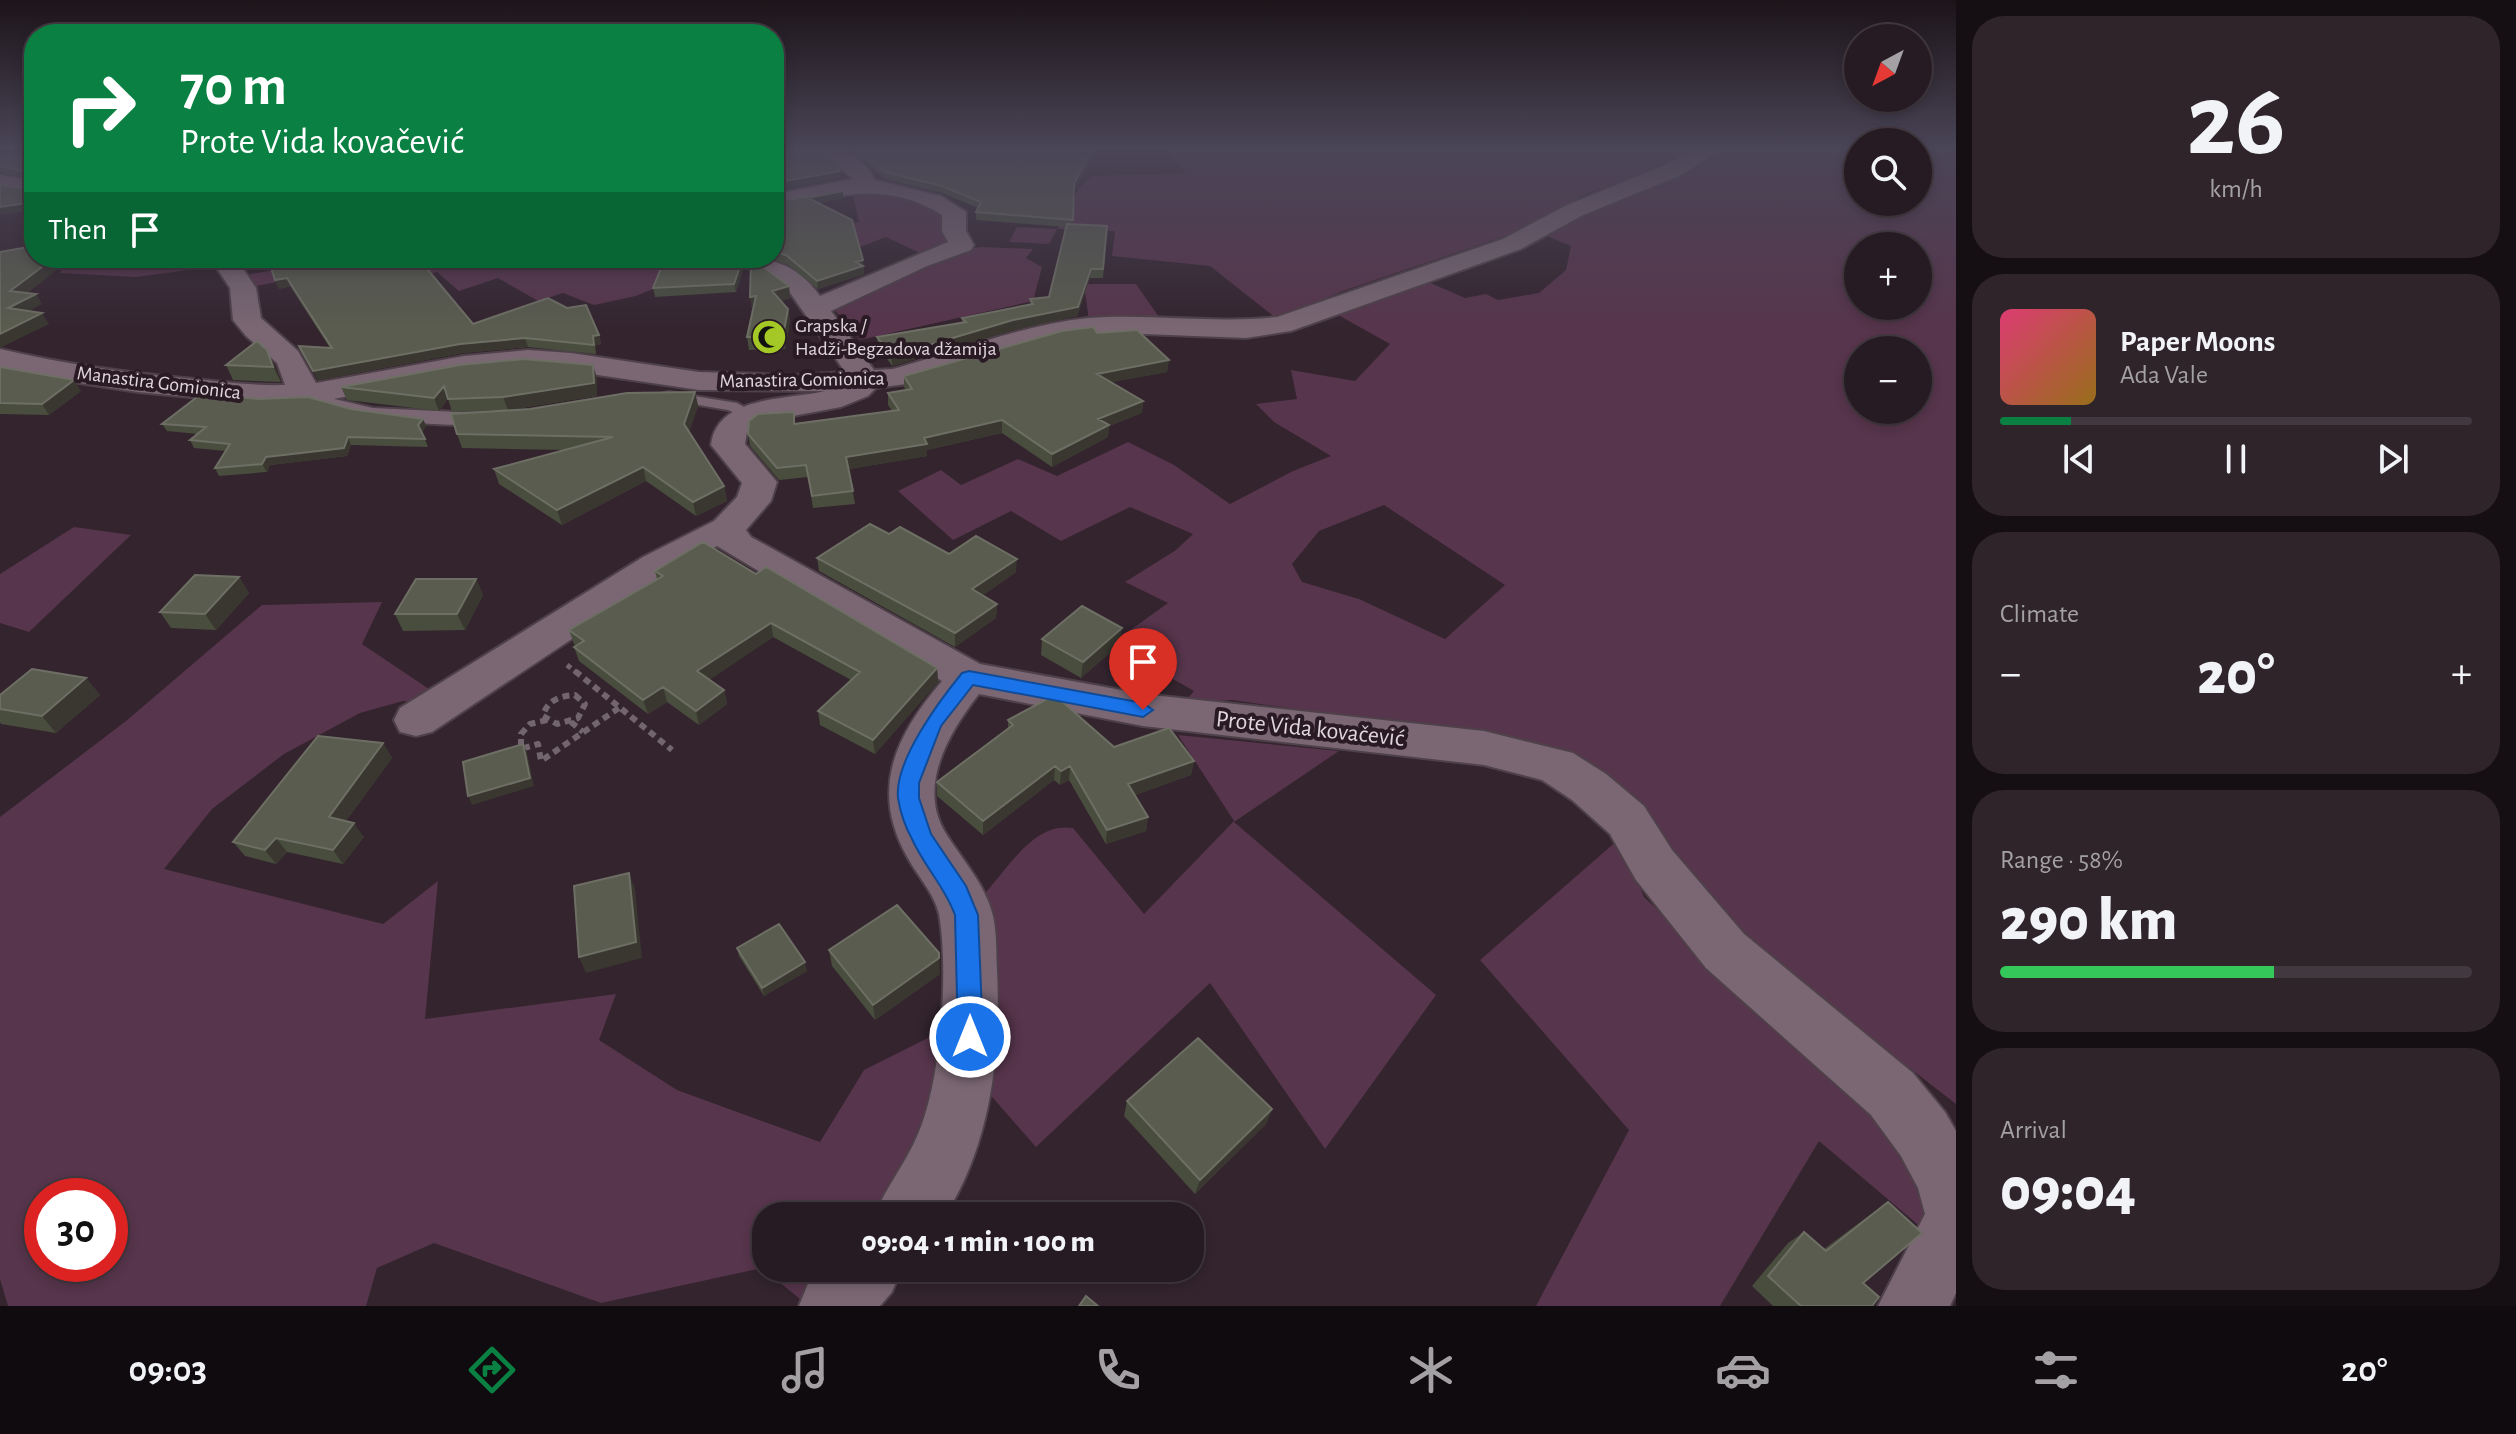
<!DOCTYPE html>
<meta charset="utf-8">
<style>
:root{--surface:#261b22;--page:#2e242a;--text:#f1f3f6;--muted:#a4a1a5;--line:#423940;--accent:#0b8043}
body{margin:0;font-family:"Alegreya Sans",sans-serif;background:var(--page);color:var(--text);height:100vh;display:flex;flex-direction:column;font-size:30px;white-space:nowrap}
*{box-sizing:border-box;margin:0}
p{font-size:26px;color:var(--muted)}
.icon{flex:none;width:44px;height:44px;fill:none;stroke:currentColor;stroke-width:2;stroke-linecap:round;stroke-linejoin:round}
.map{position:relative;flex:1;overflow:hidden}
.sheet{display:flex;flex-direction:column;gap:16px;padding:16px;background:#150f13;width:560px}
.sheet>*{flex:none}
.hud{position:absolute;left:24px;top:24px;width:760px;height:244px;border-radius:32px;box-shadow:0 4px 12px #0003,0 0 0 2px var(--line);background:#0b8043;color:#fff;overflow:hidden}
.needle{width:52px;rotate:221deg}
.controls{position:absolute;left:1844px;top:24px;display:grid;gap:16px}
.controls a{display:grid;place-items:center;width:88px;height:88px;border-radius:50%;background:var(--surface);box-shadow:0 4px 12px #0003,0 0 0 2px var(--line);font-size:40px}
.speed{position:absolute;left:24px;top:1178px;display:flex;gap:16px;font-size:40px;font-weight:700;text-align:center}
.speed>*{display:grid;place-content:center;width:104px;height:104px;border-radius:50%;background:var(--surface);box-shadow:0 4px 12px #0003,0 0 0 2px var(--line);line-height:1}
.speed .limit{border:12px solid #d22;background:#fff;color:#111}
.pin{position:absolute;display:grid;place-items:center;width:68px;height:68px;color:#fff;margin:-82px -34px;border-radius:50% 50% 50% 0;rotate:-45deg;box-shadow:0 0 8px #0007}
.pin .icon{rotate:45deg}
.me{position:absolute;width:88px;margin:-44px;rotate:0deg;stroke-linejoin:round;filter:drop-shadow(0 0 6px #0008)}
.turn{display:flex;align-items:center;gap:28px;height:168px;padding:0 24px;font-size:36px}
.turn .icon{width:104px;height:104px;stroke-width:2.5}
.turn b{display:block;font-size:56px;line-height:68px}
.then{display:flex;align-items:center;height:76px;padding:0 24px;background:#0003;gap:16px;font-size:30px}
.big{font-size:60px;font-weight:800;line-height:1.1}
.sheet .widget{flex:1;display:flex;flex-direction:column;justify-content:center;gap:12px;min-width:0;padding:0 28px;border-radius:32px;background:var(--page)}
.sheet .dial{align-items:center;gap:0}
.dial b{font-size:104px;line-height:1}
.song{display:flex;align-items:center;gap:24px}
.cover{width:96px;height:96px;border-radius:12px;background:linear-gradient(135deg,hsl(340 70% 55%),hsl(40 70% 35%))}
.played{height:8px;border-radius:4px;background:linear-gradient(90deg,var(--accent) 15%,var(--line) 15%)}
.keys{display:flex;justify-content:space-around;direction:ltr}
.heat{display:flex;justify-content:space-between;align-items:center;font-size:44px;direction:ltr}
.charge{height:12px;border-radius:6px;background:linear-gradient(90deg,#34c759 58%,var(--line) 0)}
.trip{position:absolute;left:752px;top:1202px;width:452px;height:80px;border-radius:32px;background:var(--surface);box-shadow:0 4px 12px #0003,0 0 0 2px var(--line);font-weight:800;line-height:80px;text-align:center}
.menu{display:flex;height:128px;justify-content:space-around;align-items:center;background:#0f0b0e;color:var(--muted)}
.menu .icon{width:56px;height:56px}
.menu .selected{color:var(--accent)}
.menu b{font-size:36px;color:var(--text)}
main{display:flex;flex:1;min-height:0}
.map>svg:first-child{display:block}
</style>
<main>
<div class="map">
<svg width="1956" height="1306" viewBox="0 0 1956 1306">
<rect width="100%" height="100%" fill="#33242e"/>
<path fill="#57354c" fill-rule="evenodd" d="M1164 148H1693L1639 175 1586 194 1511 234 1343 291 1277 319 1210 266 1112 256 1115 231 1057 229 1049 244 1009 242 1017 227 1057 229 1078 189 1092 176 1186 173Z
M1728 148H1858V202H1918V148H1956V1104L1729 928 1598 771 1466 733 1232 700 1183 704 1194 691 1134 657 1149 643 1129 631 1168 603 1125 582 1176 550 1193 534 1130 507 1061 541 1011 511 953 540 898 491 941 470 961 485 1018 459 1057 476 1128 442 1174 465 1230 504 1293 471 1331 456 1274 422 1256 404 1297 399 1291 370 1355 381 1390 344 1331 311 1426 281 1465 298 1486 294 1498 300 1539 293 1566 270 1571 246 1542 234 1586 209 1643 191 1702 166ZM1858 246H1918V306H1858ZM1858 350H1918V410H1858ZM1384 505 1505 585 1445 639 1359 599 1302 582 1292 564 1319 531Z
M852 190 918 198 950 214 955 242 922 254 886 237 838 255 822 226 859 222Z
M981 247 1033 249 1026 258 1042 267 1033 301 860 340 834 309 955 251Z
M76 258H210L211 267 136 277 59 273Z
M340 258H644L641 261 684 276 636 296 594 305 563 293 538 301 498 278 459 291 437 272 390 286 310 275 251 287 245 275Z
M1084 284H1136L1161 320 1089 321Z
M74 527 131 535 29 632 0 623V574Z
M382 602 362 644 432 691 428 703 403 701 360 713 284 754 212 809 164 869 383 924 438 881 425 1019 616 994 599 1040 677 1090 820 1142 864 1070 958 1023 941 1105 877 1216H766V1268H829L800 1299 762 1268 601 1303 434 1243 377 1268 366 1306H8L0 1279V817L126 721 262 605ZM42 1196H110V1264H42Z
M1178 735 1339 751 1234 822 1436 995 1325 1149 1210 983 1036 1147 986 1090 995 1001 986 892C1010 866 1034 822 1073 828L1144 914 1234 821Z
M1619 839 1644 897 1726 973 1887 1110 1932 1189 1929 1234 1819 1141 1720 1306H1536L1629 1130 1480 960Z"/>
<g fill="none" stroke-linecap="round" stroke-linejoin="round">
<g stroke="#4e4149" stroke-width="4">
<path id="service" d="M669 392 737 403 758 415 750 420 728 410 664 399V393Z
M313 394 373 408 479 413 487 418C464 437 337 411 308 401L306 398Z"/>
</g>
<g stroke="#4e4149" stroke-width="4">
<path id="minor" d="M801 148C831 146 860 150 875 180L941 196 966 212V231L974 245 971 250 927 266 831 311 874 370 893 369C956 351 1022 325 1088 318 1151 313 1214 324 1277 317L1503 239 1567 205 1663 166 1697 148H1721L1718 152 1679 176 1583 215 1521 249 1291 331 1246 338 1118 333 1061 339 906 384 876 388 868 396 841 407 761 422 747 432 745 444 777 482 771 501 746 530 751 537 980 664 1143 694 1484 731 1573 753 1606 774 1644 806 1672 850 1744 934 1913 1073 1945 1112 1956 1131V1293L1950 1306H1878L1925 1214 1918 1188 1901 1156 1871 1115 1706 968 1636 880 1610 834 1572 800 1542 780 1484 765 1143 726 979 694C950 731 917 785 945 832 962 860 985 883 993 916 997 934 996 953 997 970 1001 1055 991 1143 945 1216H874C886 1187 906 1163 918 1134 941 1082 949 971 939 914 934 893 919 878 909 860 869 792 894 737 942 681L717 546 671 573 432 732 416 736 400 732 394 720 400 708 643 557 714 521 737 497 742 483 711 445C717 395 788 400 825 391L699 390 571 371 528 368 464 374 323 401 264 404 138 392 47 378 0 367V349C64 364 128 373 194 379 224 382 255 386 285 385L277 363 246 336 233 320 230 288 210 258H236L256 288 261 318 298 351 316 383 464 356 528 350 571 353 699 372 795 375 845 372 791 294 742 258C776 258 799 267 820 296L948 242 942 231V215C887 179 833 197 774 208V194L853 179 835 163 804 152Z
M0 175 34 180V194L0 189Z
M822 1268H902L892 1292 880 1306H799L809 1281Z"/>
</g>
<path stroke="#72656d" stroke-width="5" stroke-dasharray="5 4" stroke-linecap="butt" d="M567 665 577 673"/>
<path stroke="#72656d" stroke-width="6" stroke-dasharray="7 5" stroke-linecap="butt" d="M575 671 672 750
M575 695 585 704 578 718 557 724 543 716C547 700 560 696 575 695Z
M547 720 530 724 521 734V749L538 744 541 761 619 708
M571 722 583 732"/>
<use href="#service" fill="#7a6773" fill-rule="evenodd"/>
<use href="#minor" fill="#7a6773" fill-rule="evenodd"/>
</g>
<path fill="#484d3d" d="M843 148H1098L1074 190 1072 224 1107 226 1103 278H1090L1077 316 1013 330 892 366 878 346 877 337 962 323V318L1030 304V299L1049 297 1066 227 976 220V212L978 208 942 193 885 179 855 154Z
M0 155H34V210L29 189 33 186V179L0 172Z
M843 191V198L819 203 863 260 864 274 818 289 787 264 764 258H774V202Z
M248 258H420L421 262 473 324 599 335 601 344 596 345V354L528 347 463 353 318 380 299 346 330 348 290 286 279 289 271 266 251 269 247 261Z
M665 258H744L745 264 736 292 655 297 653 288Z
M789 286 790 298 781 301 788 309 790 321 785 349 749 350 747 337Z
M1097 333 1169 360 1167 372 1112 382 1143 401 1142 413 1109 426 1108 437 1052 467 1002 433 927 450V456L849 469 855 504 813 508 808 477 779 480 750 446 748 434 794 412 795 424 892 411 888 405V393L906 390 904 387V376Z
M226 365H274L281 382 233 380Z
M0 367 81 391 49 415 0 414Z
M597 378V396L508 410 452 412 448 399 439 411 347 400 341 387Z
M695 392 698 406 689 432 724 486 727 501 696 516 646 481 562 525 499 484 494 469 566 450 462 448 457 434 530 409Z
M351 409 423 419 426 426 422 432 428 447 351 445 347 456 270 465 267 472 219 476 215 468 226 451 194 448 190 440 198 434 167 431 162 424Z
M949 554 1016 572 982 596 997 604 996 618 955 647 819 571 817 558Z
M655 571 756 574 937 668 938 682 875 754 820 725 818 711 851 680 773 637 709 680 724 690 727 704 699 725 667 702 648 714 579 661 574 647 576 646 574 644 569 630 657 579Z
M239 577 249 593 216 630 171 628 160 612Z
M476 579 483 595 465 630 403 631 395 614Z
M1042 639 1120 644 1081 678 1041 655Z
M86 678 100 695 56 733 1 724 0 722V695Z
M1008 720 1114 747 1194 761 1191 775 1135 795 1148 817 1146 831 1106 844 1069 780 1060 785 1054 780 983 835 937 796V782L1008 729Z
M383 743 392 758 346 821 364 837 343 864 287 852 276 864 245 856 233 842Z
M737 948 807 971 764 996 739 956Z
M829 950 940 974 875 1020 832 966Z
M1127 1101 1272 1109 1266 1124 1195 1194 1124 1116Z
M1888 1202 1863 1283 1872 1306H1773L1752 1286 1788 1243 1804 1232 1824 1249 1871 1214Z"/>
<path fill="#393730" d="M1094 148H1098L1073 190 1074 183Z
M840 171V178L774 191V183Z
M843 191V198L809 205 808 198Z
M34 202V210L0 215V207Z
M54 258H72L16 302 10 291Z
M268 258 272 266 251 269 247 261Z
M743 258 745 264 736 292 734 284Z
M863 260 864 274 818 289 817 281Z
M1091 269 1090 278 1077 316 1013 330 892 366V356L1013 320Z
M287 278 290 286 279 289 275 280Z
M789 286 790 298 773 303 772 291Z
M36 294 42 304 15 319 8 308Z
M756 296 752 310 750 297Z
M788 309 790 321 785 349 783 336Z
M42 313 49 324 0 348V334Z
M599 335 601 344 596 345V354L593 336Z
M525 338 528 347 463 353 318 380 313 371 460 344Z
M267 350 274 365 281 382 273 367Z
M1169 360 1167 372 1096 385 1097 374Z
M593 365 597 378V396L508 410 503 397Z
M74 380 81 391 49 415 42 404Z
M444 386 449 398 439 411 434 398Z
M695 392 698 406 687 438 684 424Z
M1143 401 1142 413 1109 426 1108 437 1052 467V454L1098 419Z
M423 419 426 426 421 433 418 425Z
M1002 420V433L927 450V456L848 469 846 457Z
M348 437 351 445 347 456 270 465 267 472 262 464 266 457Z
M643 467 646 481 562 525 557 510Z
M724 486 727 501 696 516 693 502Z
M1017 559 1016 572 972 603V589Z
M239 577 249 593 216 630 205 614Z
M476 579 483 595 465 630 457 614Z
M997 604 996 618 955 647V633Z
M771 623 773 637 700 686 697 671Z
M1122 628 1120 644 1081 678 1083 662Z
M937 668 938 682 875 754 873 740Z
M86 678 100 695 56 733 42 716Z
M663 687 667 702 648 714 643 700Z
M724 690 727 704 699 725 696 711Z
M383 743 392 758 338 832 329 817Z
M523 744 527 752 534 786 472 805 468 796Z
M1194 761 1191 775 1126 798 1128 784Z
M1055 766 1054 780 983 835V821Z
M1070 766 1069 780 1060 785 1061 771Z
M1148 817 1146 831 1106 844 1107 830Z
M354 823 364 837 343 864 333 850Z
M276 838 287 852 276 864 265 850Z
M629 873 635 889 642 958 586 973 579 957Z
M939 953 940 974 875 1020 873 1005Z
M805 962 807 971 764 996 762 988Z
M1272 1109 1266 1124 1195 1194 1200 1180Z"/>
<path fill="#595c4e" stroke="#6e6f64" stroke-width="2" d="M774 148H802L833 158 840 171 774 183Z
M855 148H1094L1074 183 1073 220 976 212 981 202 942 186 885 172Z
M0 155H34V202L0 207V185L29 189 33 186V173L0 166Z
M843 191 808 198 852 220 863 260 856 262 863 266 817 281 786 255 774 252V202Z
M1067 224 1107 226 1103 269H1091L1078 307 1013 320 892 356 877 337 966 322 962 318 1033 304 1030 299 1049 297Z
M34 246V258H54L10 291 36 294 8 308 42 313 0 334V252Z
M248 258H267L247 261Z
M268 258H418L473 324 548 298 567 308 586 305 599 335 593 336 594 345 525 338 460 344 313 371 299 346 332 348 287 278 275 280Z
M665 258H743L734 284 653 288Z
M751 258 789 286 772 291 788 309 783 336 747 337 756 296 750 297Z
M1093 327 1097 333 1137 330 1169 360 1097 374 1143 401 1098 419 1109 425 1052 454 1002 420 924 438 927 444 846 457 853 491 812 496 806 465 777 468 748 434 749 421 758 414 794 412V424L899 410 888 393 912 389 904 376 1062 331Z
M257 341 267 350 273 367 226 365Z
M524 359 593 365 594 383 503 397 448 399 444 386 434 398 341 387 460 365Z
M0 367 74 380 42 404 0 403Z
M695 392 684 424 724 486 693 502 643 467 557 510 494 469 613 437 457 434 451 414 530 409 627 393Z
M201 394 260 399 308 397 351 409 423 419 418 425 425 439 348 437 344 448 266 457 262 464 215 468 230 444 190 440 206 427 162 424Z
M870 524 889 534 900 527 949 554 976 536 1017 559 972 589 997 604 955 633 817 558Z
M703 542 756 574 766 567 785 578 937 668 873 740 818 711 860 672 771 623 697 671 724 690 696 711 663 687 643 700 574 647 584 641 569 630 663 576 655 571Z
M195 575 239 577 205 614 160 612Z
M416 579H476L457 614H395Z
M1082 606 1122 628 1083 662 1042 639Z
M32 669 86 678 42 716 0 709V695Z
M1051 697 1058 698 1114 747 1169 728 1194 761 1128 784 1148 817 1107 830 1070 766 1061 771 1055 766 983 821 937 782 1013 725 1008 720Z
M318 736 383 743 329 817 354 823 333 850 276 838 265 850 233 842Z
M523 744 530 778 468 796 463 762Z
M629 873 636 942 579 957 574 886Z
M897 905 939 953V958L873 1005 829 950Z
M779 924 805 962 762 988 737 948Z
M1198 1038 1272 1109 1200 1180 1127 1101Z
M1888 1202 1922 1233 1863 1283 1879 1297 1872 1306H1801L1768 1276 1804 1232 1826 1251Z
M1086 1296 1098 1306H1079Z"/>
<linearGradient id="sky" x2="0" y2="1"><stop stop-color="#1c1419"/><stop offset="0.45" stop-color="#4a4557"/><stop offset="1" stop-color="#4a4557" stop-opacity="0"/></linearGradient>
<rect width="1956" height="330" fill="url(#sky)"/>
<path fill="#1a73e8" stroke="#114b97" stroke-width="2" d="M969 671 1143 703 1153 710 1143 717 973 685 941 726 919 783V798L931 834 966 886 978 915 983 1037 979 1045 970 1049 961 1045 958 1037 955 915C945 887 924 866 912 839 906 828 900 811 898 798 894 761 940 700 962 673Z"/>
<defs>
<g id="mosque-disc" transform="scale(1.8)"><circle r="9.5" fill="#a4c825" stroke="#291a24"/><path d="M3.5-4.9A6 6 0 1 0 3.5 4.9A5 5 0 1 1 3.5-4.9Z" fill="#111"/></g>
</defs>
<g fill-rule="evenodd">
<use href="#mosque-disc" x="769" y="337"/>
</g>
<g text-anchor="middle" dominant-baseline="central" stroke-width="8" stroke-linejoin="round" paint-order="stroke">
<g font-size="20" fill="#e1d6dc" stroke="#291a24" text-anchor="start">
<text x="795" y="326">Grapska /<tspan x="795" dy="23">Hadži-Begzadova džamija</tspan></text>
</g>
<g font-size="20" fill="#e1d6dc" stroke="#291a24">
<text transform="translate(802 380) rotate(-1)">Manastira Gomionica</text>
<text transform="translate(159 383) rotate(7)">Manastira Gomionica</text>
</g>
<g font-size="24" fill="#e1d6dc" stroke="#291a24">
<text transform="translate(1310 729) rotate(6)">Prote Vida kovačević</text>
</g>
</g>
</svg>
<div class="controls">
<a><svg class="needle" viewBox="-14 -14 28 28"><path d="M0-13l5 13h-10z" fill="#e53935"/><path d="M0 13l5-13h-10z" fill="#a4a1a5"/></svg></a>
<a><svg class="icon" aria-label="search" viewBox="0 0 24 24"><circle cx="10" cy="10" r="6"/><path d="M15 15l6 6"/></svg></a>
<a>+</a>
<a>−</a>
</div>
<div class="speed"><div class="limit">30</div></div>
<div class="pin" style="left:1143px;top:710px;background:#d93025"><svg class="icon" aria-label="arrive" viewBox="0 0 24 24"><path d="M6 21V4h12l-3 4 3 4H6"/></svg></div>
<svg class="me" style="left:970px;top:1037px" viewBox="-20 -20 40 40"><circle r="17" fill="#1a73e8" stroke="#fff" stroke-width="3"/><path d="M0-11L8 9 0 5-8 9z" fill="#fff"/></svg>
<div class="trip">09:04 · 1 min · 100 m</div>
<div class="hud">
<div class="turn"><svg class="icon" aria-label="right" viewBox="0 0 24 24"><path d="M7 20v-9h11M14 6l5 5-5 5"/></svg><div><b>70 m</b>Prote Vida kovačević</div></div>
<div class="then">Then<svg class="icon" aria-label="arrive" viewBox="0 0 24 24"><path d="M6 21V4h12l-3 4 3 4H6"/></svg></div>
</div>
</div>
<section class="sheet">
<div class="widget dial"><b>26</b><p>km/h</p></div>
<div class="widget">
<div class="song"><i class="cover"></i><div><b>Paper Moons</b><p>Ada Vale</p></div></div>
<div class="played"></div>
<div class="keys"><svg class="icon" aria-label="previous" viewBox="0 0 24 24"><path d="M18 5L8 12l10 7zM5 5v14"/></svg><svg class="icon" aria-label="pause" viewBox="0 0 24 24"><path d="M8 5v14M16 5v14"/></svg><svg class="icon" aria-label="next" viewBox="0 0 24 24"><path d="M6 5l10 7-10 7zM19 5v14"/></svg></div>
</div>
<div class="widget"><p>Climate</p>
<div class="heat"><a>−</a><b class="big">20°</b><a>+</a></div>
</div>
<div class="widget"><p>Range · 58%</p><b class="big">290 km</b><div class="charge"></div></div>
<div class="widget"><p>Arrival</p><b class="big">09:04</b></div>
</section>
</main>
<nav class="menu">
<b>09:03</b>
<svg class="icon selected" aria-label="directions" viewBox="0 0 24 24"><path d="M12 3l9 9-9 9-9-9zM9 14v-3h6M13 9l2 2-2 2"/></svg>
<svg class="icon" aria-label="music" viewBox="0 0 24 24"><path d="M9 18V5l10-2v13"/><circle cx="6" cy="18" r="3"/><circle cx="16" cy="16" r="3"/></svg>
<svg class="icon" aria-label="phone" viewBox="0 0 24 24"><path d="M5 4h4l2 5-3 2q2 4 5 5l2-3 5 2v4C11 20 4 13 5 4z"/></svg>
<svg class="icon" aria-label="climate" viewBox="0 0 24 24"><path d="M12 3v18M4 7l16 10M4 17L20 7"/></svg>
<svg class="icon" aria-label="car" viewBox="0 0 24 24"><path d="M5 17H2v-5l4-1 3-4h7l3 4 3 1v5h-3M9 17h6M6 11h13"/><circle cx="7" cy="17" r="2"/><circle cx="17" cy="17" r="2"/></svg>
<svg class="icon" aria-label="filters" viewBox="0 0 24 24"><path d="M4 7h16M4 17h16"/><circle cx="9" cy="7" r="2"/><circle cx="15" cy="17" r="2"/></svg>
<b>20°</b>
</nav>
